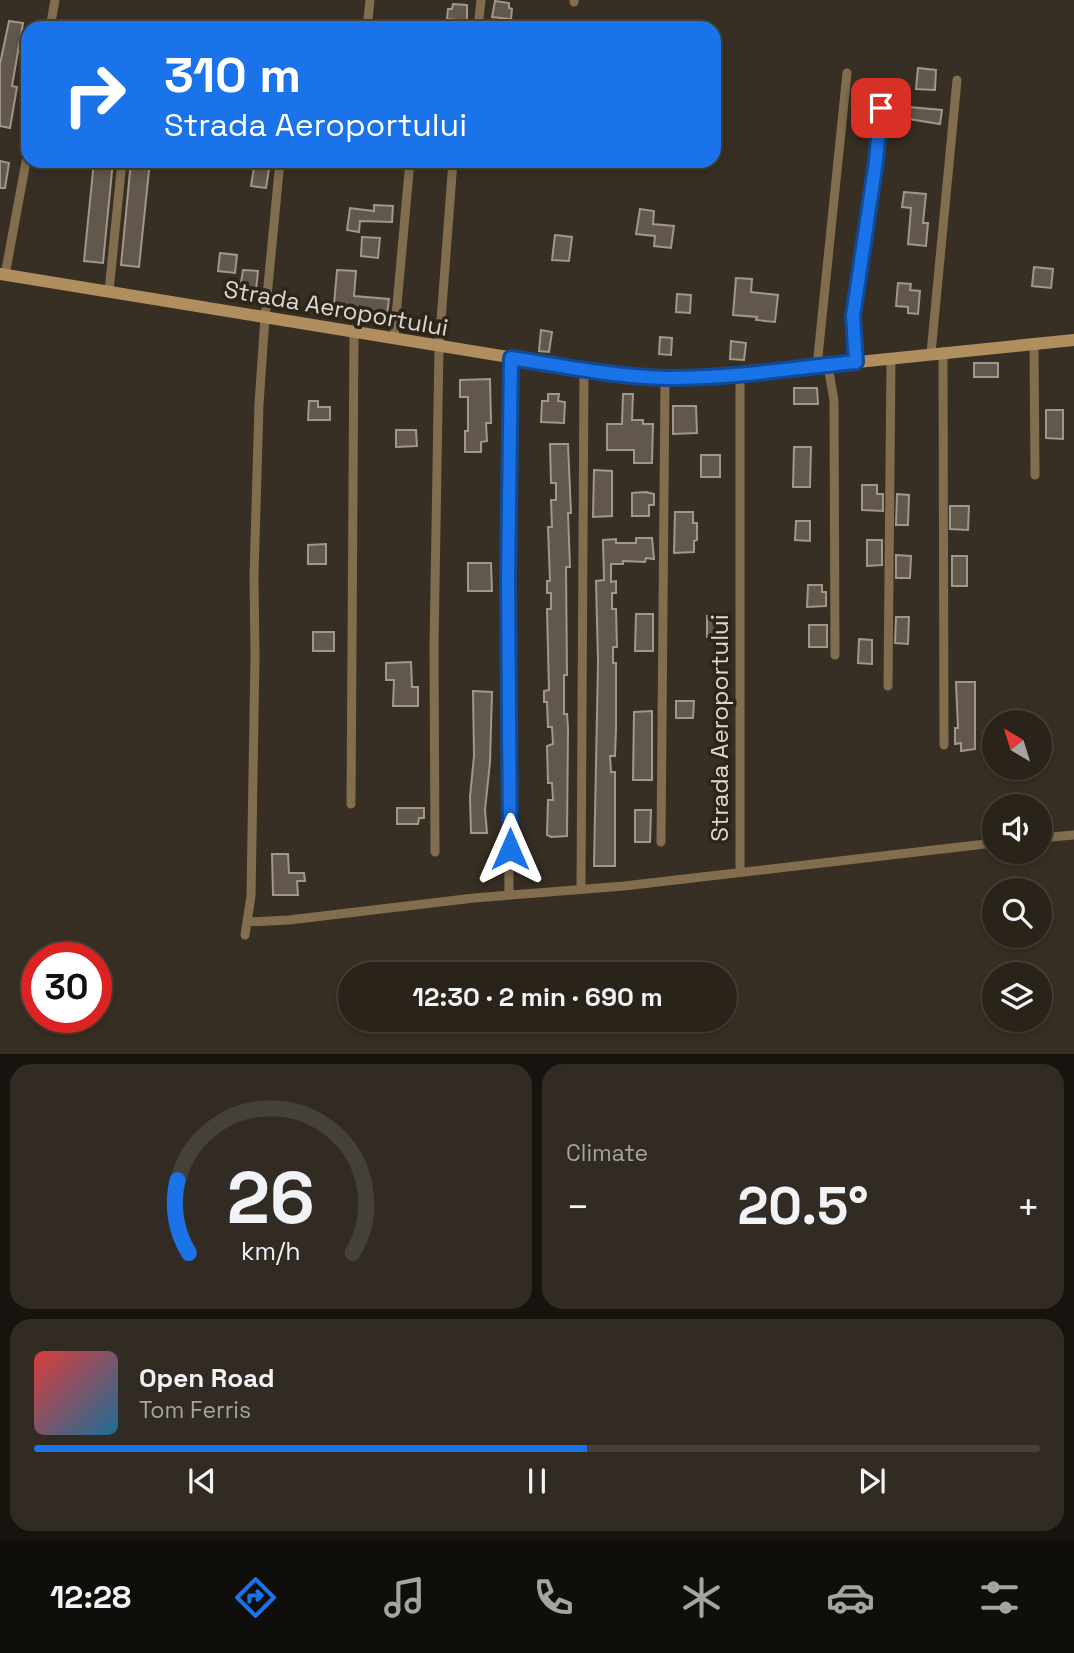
<!DOCTYPE html>
<meta charset="utf-8">
<style>
:root{--surface:#29231a;--page:#312b23;--text:#f1f3f6;--muted:#a5a4a2;--line:#454039;--accent:#1a73e8}
body{margin:0;font-family:"Space Grotesk",sans-serif;background:var(--page);color:var(--text);height:100vh;display:flex;flex-direction:column;font-size:26px;white-space:nowrap}
*{box-sizing:border-box;margin:0}
p{font-size:23px;color:var(--muted)}
.icon{flex:none;width:38px;height:38px;fill:none;stroke:currentColor;stroke-width:2;stroke-linecap:round;stroke-linejoin:round}
.map{position:relative;height:1054px;overflow:hidden}
.details{display:flex;flex-direction:column;gap:10px;padding:10px;background:#17130e;flex:1}
.details>*{flex:none}
.hud{position:absolute;left:21px;top:21px;width:700px;height:147px;border-radius:21px;box-shadow:0 4px 10px #0003,0 0 0 2px var(--line);background:#1a73e8;color:#fff;overflow:hidden}
.needle{width:46px;rotate:322deg}
.tools{position:absolute;left:982px;top:710px;display:grid;gap:14px}
.tools a{display:grid;place-items:center;width:70px;height:70px;border-radius:50%;background:var(--surface);box-shadow:0 4px 10px #0003,0 0 0 2px var(--line);font-size:35px}
.speed{position:absolute;left:21px;top:942px;display:flex;gap:14px;font-size:35px;font-weight:700;text-align:center}
.speed>*{display:grid;place-content:center;width:91px;height:91px;border-radius:50%;background:var(--surface);box-shadow:0 4px 10px #0003,0 0 0 2px var(--line);line-height:1}
.speed .limit{border:10px solid #d22;background:#fff;color:#111}
.pin{position:absolute;display:grid;place-items:center;width:60px;height:60px;color:#fff;margin:-30px;border-radius:14px;box-shadow:0 4px 10px #0006}
.me{position:absolute;width:77px;margin:-38px;rotate:0deg;stroke-linejoin:round;filter:drop-shadow(0 0 5px #0008)}
.turn{display:flex;align-items:center;gap:24px;height:147px;padding:0 28px;font-size:32px}
.turn .icon{width:91px;height:91px;stroke-width:2.5}
.turn b{display:block;font-size:49px;line-height:60px}
.big{font-size:52px;font-weight:600;line-height:1.1}
.details .widget{flex:1;display:flex;flex-direction:column;justify-content:center;gap:10px;min-width:0;padding:0 24px;border-radius:21px;background:var(--page)}
.details .dial{align-items:center;gap:0}
.dial svg{height:182px;overflow:visible;fill:none;stroke:var(--line);stroke-width:7;stroke-linecap:round;text-anchor:middle}
.dial text{fill:var(--text);stroke:none}
.song{display:flex;align-items:center;gap:21px}
.cover{width:84px;height:84px;border-radius:10px;background:linear-gradient(135deg,hsl(0 70% 55%),hsl(200 70% 35%))}
.played{height:7px;border-radius:4px;background:linear-gradient(90deg,var(--accent) 55%,var(--line) 55%)}
.keys{display:flex;justify-content:space-around;direction:ltr}
.heat{display:flex;justify-content:space-between;align-items:center;font-size:38px;direction:ltr}
.details .tiles{flex:1;display:grid;gap:10px;grid-template-columns:1fr 1fr}
.widget:last-child{grid-column:span 2}
.trip{position:absolute;left:338px;top:962px;width:399px;height:70px;border-radius:35px;background:var(--surface);box-shadow:0 4px 10px #0003,0 0 0 2px var(--line);font-weight:600;line-height:70px;text-align:center}
.tabs{display:flex;height:112px;justify-content:space-around;align-items:center;background:#100e0a;color:var(--muted)}
.tabs .icon{width:49px;height:49px}
.tabs .active{color:var(--accent)}
.tabs b{font-size:32px;color:var(--text)}
.map>svg:first-child{display:block}
</style>
<div class="map">
<svg width="1074" height="1055" viewBox="0 0 1074 1055">
<rect width="100%" height="100%" fill="#372f23"/>
<path fill="#61584b" stroke="#a19789" stroke-width="2" d="M495 1 509 3V8L512 9 511 19 492 17Z
M453 4 467 5V21L447 19 448 9H452Z
M9 21 23 23 12 86 17 87 10 128 0 126V64Z
M918 68 936 70 935 90 916 89Z
M893 98 910 101 909 107 942 110 940 124 890 116Z
M0 161 9 163 5 188H0Z
M94 161H113L103 263 84 261Z
M131 161H150L139 267 121 265Z
M254 167 269 169 266 188 251 186Z
M904 192 926 194 923 223H928L926 246 908 244 911 208 902 207Z
M374 205 393 206 392 222 360 221 359 232 347 230 350 208 374 211Z
M640 209 654 211 653 224 674 226 671 248 654 246 655 236 636 234Z
M555 235 572 237 569 261 552 260Z
M362 237 380 238 378 258 361 256Z
M220 253 237 255 235 273 218 271Z
M1034 267 1053 269 1051 288 1032 286Z
M243 270 258 271 256 291 240 289Z
M337 270 356 271 354 296 389 299 386 323 333 316Z
M736 278 752 279 751 292 778 295 775 322 756 320 757 317 733 315Z
M898 283 911 284 910 290 920 291 918 314 908 313V307L896 306Z
M677 294 691 295 690 313 676 312Z
M541 330 552 332 549 352 539 351Z
M660 337 672 338 671 355 659 354Z
M731 341 746 343 744 360 730 359Z
M974 363H998V377H974Z
M490 379 491 423H486L487 441 481 442V452H465V431H468V397H460V380Z
M794 388H817L818 404H794Z
M548 394H559L558 401 565 402 564 423 541 422 542 401H548Z
M623 394H633L632 420H643V424H653L652 463H634V450H607V424H622Z
M309 401H318V407H330V420H308Z
M673 406H696L697 433 673 434Z
M1046 410H1063V439L1046 438Z
M396 430H416L417 446 396 447Z
M550 444H568L571 513H568L570 567H566L567 675H564V714H567L568 728 567 836 551 837 547 835 548 800H553L552 783H548L547 746 553 744 552 727H548L547 702H544V691L549 690 547 609H551V593H547V581H550L548 527H552L551 500H556V483H551Z
M794 447H811L810 487H793Z
M701 455H720V477H701Z
M594 470 612 471V516L593 517Z
M862 485H877V494H883V511L862 510Z
M646 492 654 494V505H649V516H632V493Z
M897 494 909 495 908 525H896Z
M950 506H969L968 530 950 529Z
M675 512H693V523H697V540L694 541V552L674 553Z
M796 521H810V541L795 540Z
M636 538H652L654 559 646 558 645 562 623 561V564H611V582L616 581V593H612V609H616L617 647H613V663H616V729L615 756H610L611 772H615V866H594L598 662 596 581 604 580 603 540 616 539V543H636Z
M867 540H882V565L867 566Z
M326 544V564H308V545Z
M896 555 911 556 910 578H896Z
M952 556H967V586H952Z
M468 563H491L492 591H468Z
M808 585H822V592H826V606L807 607Z
M636 614H653V651H635Z
M728 615V636L707 637V616Z
M896 617H909L908 644 895 643Z
M809 625H827V647H809Z
M313 632H334V651H313Z
M859 639 872 640V664L858 663Z
M411 662 412 687H418V706H393L394 680H386V663Z
M956 682H975V749L961 751V743L955 744V728H958Z
M473 691 492 692 490 762 485 810 487 833H471L470 797 474 756Z
M676 701H694L693 718H676Z
M652 711V780H633L634 712Z
M397 808H424V818H419L418 824H397Z
M635 810H651L650 842H635Z
M272 854H288L289 873H304L305 881H297L298 895H273Z"/>
<g fill="none" stroke-linecap="round" stroke-linejoin="round">
<path stroke="#826d4f" stroke-width="9" d="M574 2V0
M368 20 370 0
M50 28 55 0
M478 28 481 0
M5 275 28 151
M109 291 122 161
M394 338 410 161
M1034 344 1035 475
M943 352 944 745
M931 353 957 80
M856 362 853 316 876 161 881 108
M828 365 834 401 835 655
M817 366 847 73
M740 374V872
M888 686 891 358
M351 804 354 331
M1040 838 1074 835
M661 842 665 378
M435 852 434 646 439 347 453 161
M581 889 584 370
M509 895 507 578 511 358
M247 922 289 920 474 898 624 886 994 843
M245 935 251 896 255 656 254 576 259 404 265 317 280 161"/>
<path stroke="#b08e5e" stroke-width="12" d="M0 274 625 376 696 378 740 374 1074 340"/>
</g>
<g fill="none" stroke-linecap="round" stroke-linejoin="round">
<g stroke="#114b97" stroke-width="18">
<path id="route" d="M510 849 508 578 511 358C562 366 612 376 664 378 728 379 792 368 856 362L853 316 876 161 881 108"/>
</g>
<use href="#route" stroke="#1a73e8" stroke-width="12"/>
</g>
<g text-anchor="middle" dominant-baseline="central" stroke-width="7" stroke-linejoin="round" paint-order="stroke">
<g font-size="24" fill="#ddd7d0" stroke="#2d251a">
<text transform="translate(336 308) rotate(10)">Strada Aeroportului</text>
<text transform="translate(719 728) rotate(-90)">Strada Aeroportului</text>
</g>
</g>
</svg>
<div class="tools">
<a><svg class="needle" viewBox="-14 -14 28 28"><path d="M0-13l5 13h-10z" fill="#e53935"/><path d="M0 13l5-13h-10z" fill="#a5a4a2"/></svg></a>
<a><svg class="icon" aria-label="sound" viewBox="0 0 24 24"><path d="M4 9h4l5-4v14l-5-4H4zM17 9q2 3 0 6"/></svg></a>
<a><svg class="icon" aria-label="search" viewBox="0 0 24 24"><circle cx="10" cy="10" r="6"/><path d="M15 15l6 6"/></svg></a>
<a><svg class="icon" aria-label="layers" viewBox="0 0 24 24"><path d="M12 4l9 5-9 5-9-5zM3 14l9 5 9-5"/></svg></a>
</div>
<div class="speed"><div class="limit">30</div></div>
<div class="pin" style="left:881px;top:108px;background:#d93025"><svg class="icon" aria-label="arrive" viewBox="0 0 24 24"><path d="M6 21V4h12l-3 4 3 4H6"/></svg></div>
<svg class="me" style="left:510px;top:849px" viewBox="-20 -20 40 40"><path d="M0-17L14 15 0 8-14 15z" fill="#1a73e8" stroke="#fff" stroke-width="4"/></svg>
<div class="trip">12:30 · 2 min · 690 m</div>
<div class="hud">
<div class="turn"><svg class="icon" aria-label="right" viewBox="0 0 24 24"><path d="M7 20v-9h11M14 6l5 5-5 5"/></svg><div><b>310 m</b>Strada Aeroportului</div></div>
</div>
</div>
<section class="details">
<div class="tiles">
<div class="widget dial"><svg viewBox="0 0 100 80">
<path d="M14 69A42 42 0 1 1 86 69"/>
<path d="M14 69A42 42 0 0 1 9 37" stroke="#1a73e8"/>
<text x="50" y="56" font-size="32" font-weight="700">26</text>
<text x="50" y="72" font-size="11">km/h</text>
</svg></div>
<div class="widget"><p>Climate</p>
<div class="heat"><a>−</a><b class="big">20.5°</b><a>+</a></div>
</div>
<div class="widget">
<div class="song"><i class="cover"></i><div><b>Open Road</b><p>Tom Ferris</p></div></div>
<div class="played"></div>
<div class="keys"><svg class="icon" aria-label="previous" viewBox="0 0 24 24"><path d="M18 5L8 12l10 7zM5 5v14"/></svg><svg class="icon" aria-label="pause" viewBox="0 0 24 24"><path d="M8 5v14M16 5v14"/></svg><svg class="icon" aria-label="next" viewBox="0 0 24 24"><path d="M6 5l10 7-10 7zM19 5v14"/></svg></div>
</div>
</div>
</section>
<nav class="tabs">
<b>12:28</b>
<svg class="icon active" aria-label="directions" viewBox="0 0 24 24"><path d="M12 3l9 9-9 9-9-9zM9 14v-3h6M13 9l2 2-2 2"/></svg>
<svg class="icon" aria-label="music" viewBox="0 0 24 24"><path d="M9 18V5l10-2v13"/><circle cx="6" cy="18" r="3"/><circle cx="16" cy="16" r="3"/></svg>
<svg class="icon" aria-label="phone" viewBox="0 0 24 24"><path d="M5 4h4l2 5-3 2q2 4 5 5l2-3 5 2v4C11 20 4 13 5 4z"/></svg>
<svg class="icon" aria-label="climate" viewBox="0 0 24 24"><path d="M12 3v18M4 7l16 10M4 17L20 7"/></svg>
<svg class="icon" aria-label="car" viewBox="0 0 24 24"><path d="M5 17H2v-5l4-1 3-4h7l3 4 3 1v5h-3M9 17h6M6 11h13"/><circle cx="7" cy="17" r="2"/><circle cx="17" cy="17" r="2"/></svg>
<svg class="icon" aria-label="filters" viewBox="0 0 24 24"><path d="M4 7h16M4 17h16"/><circle cx="9" cy="7" r="2"/><circle cx="15" cy="17" r="2"/></svg>
</nav>
